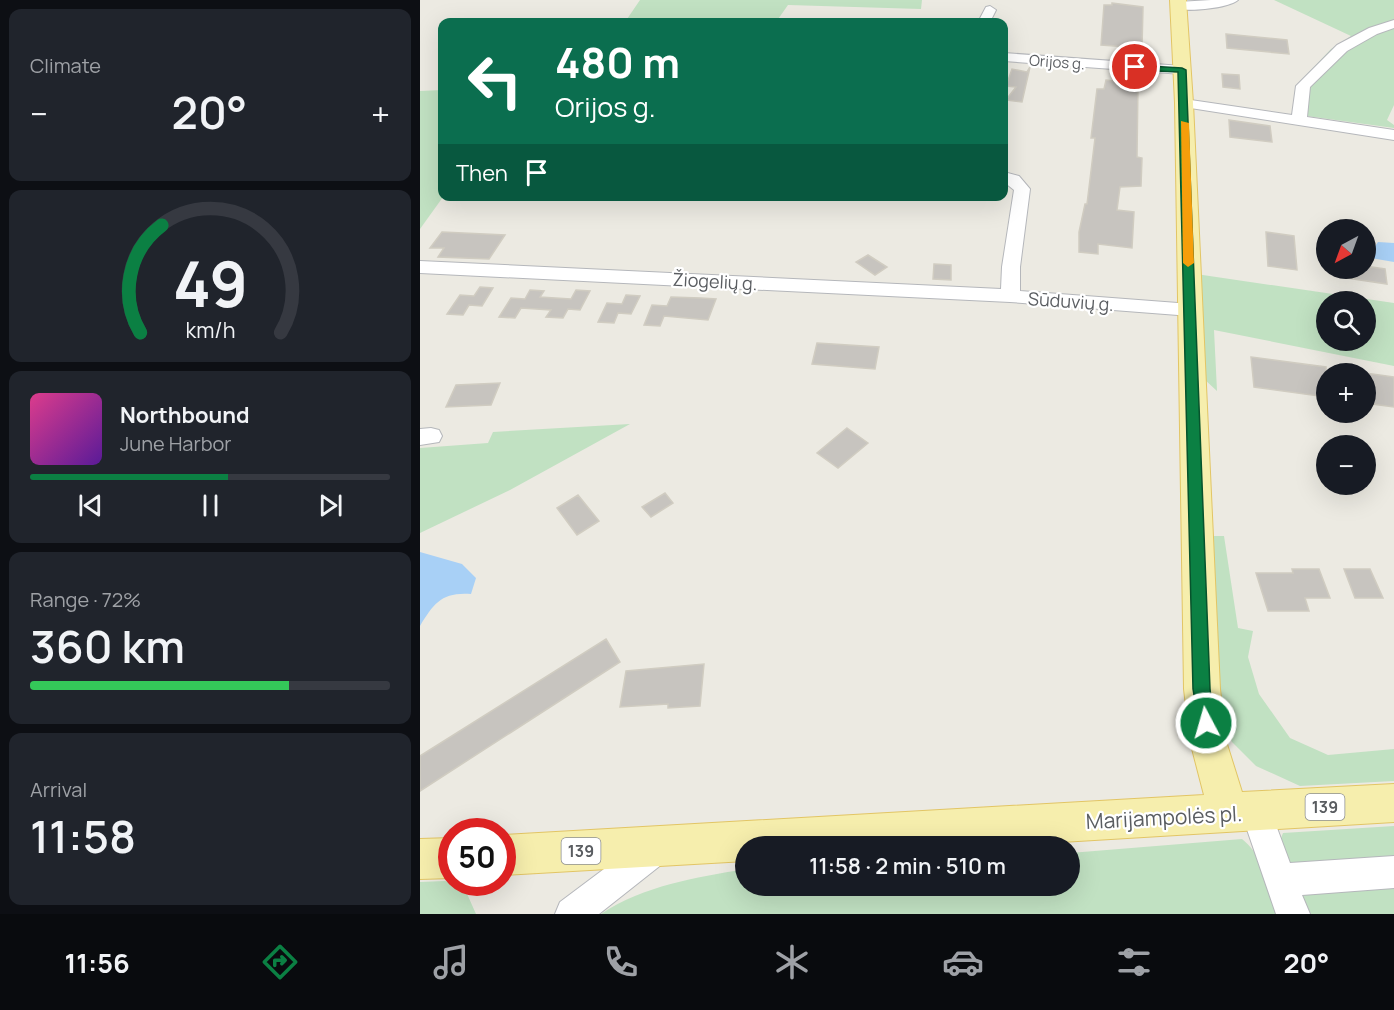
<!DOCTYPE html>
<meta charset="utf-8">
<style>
:root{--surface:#171b24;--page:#20242c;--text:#f1f3f6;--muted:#9ea1a6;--line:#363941;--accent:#0b8043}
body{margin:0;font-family:Manrope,sans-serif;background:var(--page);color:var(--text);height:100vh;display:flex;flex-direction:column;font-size:22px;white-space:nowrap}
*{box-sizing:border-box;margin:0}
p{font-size:20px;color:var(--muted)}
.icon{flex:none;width:33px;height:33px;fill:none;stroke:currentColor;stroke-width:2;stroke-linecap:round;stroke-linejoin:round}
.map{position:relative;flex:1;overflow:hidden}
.sheet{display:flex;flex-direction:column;gap:9px;padding:9px;background:#0d0f14;width:420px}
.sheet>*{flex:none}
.banner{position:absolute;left:18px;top:18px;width:570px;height:183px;border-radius:12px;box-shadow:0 6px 24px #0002;background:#0b6e4f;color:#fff;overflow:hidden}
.needle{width:39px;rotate:221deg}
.tools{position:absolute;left:896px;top:219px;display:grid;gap:12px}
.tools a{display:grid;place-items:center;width:60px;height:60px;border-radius:50%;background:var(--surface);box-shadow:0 6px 24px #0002;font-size:30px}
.speed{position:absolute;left:18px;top:818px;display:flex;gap:12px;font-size:30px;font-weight:700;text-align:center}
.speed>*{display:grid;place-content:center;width:78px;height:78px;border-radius:50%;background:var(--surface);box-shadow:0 6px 24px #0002;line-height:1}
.speed .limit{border:9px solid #d22;background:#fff;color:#111}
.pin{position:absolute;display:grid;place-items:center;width:51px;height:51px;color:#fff;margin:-26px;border:3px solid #fff;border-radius:50%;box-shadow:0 2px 6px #0007}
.me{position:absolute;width:66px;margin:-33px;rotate:354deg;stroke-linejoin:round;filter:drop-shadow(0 0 4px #0008)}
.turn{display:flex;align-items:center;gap:21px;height:126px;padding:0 18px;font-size:27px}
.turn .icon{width:78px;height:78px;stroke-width:2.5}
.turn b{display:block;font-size:42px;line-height:51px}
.then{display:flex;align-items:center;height:57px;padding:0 18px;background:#0003;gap:12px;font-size:22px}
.big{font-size:45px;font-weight:600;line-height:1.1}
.sheet .tile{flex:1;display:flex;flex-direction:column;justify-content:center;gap:9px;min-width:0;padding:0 21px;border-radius:12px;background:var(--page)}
.sheet .dial{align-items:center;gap:0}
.dial svg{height:156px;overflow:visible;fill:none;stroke:var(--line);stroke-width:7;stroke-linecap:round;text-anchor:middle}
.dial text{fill:var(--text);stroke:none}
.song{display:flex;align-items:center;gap:18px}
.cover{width:72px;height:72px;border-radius:9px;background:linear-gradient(135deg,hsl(330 70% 55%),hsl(270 70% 35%))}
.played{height:6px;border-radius:3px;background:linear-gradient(90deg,var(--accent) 55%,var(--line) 55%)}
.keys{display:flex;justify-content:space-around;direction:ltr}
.heat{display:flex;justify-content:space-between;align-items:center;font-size:33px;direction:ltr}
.charge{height:9px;border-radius:4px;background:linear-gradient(90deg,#34c759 72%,var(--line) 0)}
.trip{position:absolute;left:315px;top:836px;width:345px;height:60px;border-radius:30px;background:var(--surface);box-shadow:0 6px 24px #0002;font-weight:600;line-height:60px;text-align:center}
.tab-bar{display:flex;height:96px;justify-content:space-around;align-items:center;background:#090b0e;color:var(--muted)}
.tab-bar .icon{width:42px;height:42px}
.tab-bar .active{color:var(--accent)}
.tab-bar b{font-size:27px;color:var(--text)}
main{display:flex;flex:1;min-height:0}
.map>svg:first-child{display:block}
</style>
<main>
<section class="sheet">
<div class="tile"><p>Climate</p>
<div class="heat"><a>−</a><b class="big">20°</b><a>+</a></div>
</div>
<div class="tile dial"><svg viewBox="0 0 100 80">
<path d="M14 69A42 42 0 1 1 86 69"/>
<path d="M14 69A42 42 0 0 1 25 14" stroke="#0b8043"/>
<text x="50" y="56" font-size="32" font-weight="700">49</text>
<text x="50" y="72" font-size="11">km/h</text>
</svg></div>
<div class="tile">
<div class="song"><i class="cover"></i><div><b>Northbound</b><p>June Harbor</p></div></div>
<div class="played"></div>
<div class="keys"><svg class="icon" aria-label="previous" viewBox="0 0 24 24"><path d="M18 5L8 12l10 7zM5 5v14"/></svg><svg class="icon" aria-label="pause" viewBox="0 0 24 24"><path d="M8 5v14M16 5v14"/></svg><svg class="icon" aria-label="next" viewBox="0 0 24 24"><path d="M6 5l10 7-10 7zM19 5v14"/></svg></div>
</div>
<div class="tile"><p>Range · 72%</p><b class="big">360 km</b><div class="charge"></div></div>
<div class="tile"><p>Arrival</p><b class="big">11:58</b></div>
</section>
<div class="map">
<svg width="974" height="914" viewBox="0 0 974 914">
<rect width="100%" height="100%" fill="#eceae2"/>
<path fill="#c1e1c2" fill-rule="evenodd" d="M220 0H502L501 9 368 5 356 22H205Z
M854 0H974V105L967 120 974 125V128L872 114 877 85 911 49 931 36Z
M22 90 23 197 0 229V91Z
M776 274 974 303V366L794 330 797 391 784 379ZM906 302H945V340H906Z
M210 424 90 490 0 533V448L68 443 73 432Z
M792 536H804L818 628 833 631 828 657 839 694 870 738 908 755 974 749V781L880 786 836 766 812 742 796 712Z
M974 826V861L880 868 864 859 858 846 863 833Z
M822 839C845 857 849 888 858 914H181C225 885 275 878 325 869L326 885H650V853Z
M25 881 44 887 56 914H0V882Z
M974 884V914H885L880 901 888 888Z"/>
<path fill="#a8d0f6" d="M958 242 974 243V262L945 257V248L953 249Z
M0 552 42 564 56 578 51 594C22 592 14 603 0 626Z"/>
<path fill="#c7c4bf" stroke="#d0ccc1" stroke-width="1.5" d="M692 3 723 7 722 48 681 45 684 5H692Z
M806 34 867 40 869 54 807 48Z
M610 67 602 102 586 100 596 87 586 86 592 69 607 72Z
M802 74 819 75 820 89 803 87Z
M686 80 718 84 717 157 722 158 721 186 700 187 697 210 714 212 712 248 678 244V254L659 252V232L665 204H667L675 138H671L677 89H684Z
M809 120 850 126 852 142 810 137Z
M22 232 85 235 69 259 18 257 24 248H10Z
M846 232 874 236 877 270 848 266Z
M448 255 467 267 455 275 436 262Z
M514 264 531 265V280L513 279Z
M945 266 965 269 967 284 914 276V268H945Z
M60 287 73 288 62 306 49 305 43 315 27 314 40 295 54 296Z
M110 290 124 291 120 297 151 299 156 290 170 291 160 310 148 309 143 318 126 317 131 310 101 308 95 318 79 317 91 298 105 299Z
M206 295 220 296 211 314 198 313 194 323 178 322 187 303 202 304Z
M251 297 281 298 296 299 288 320 244 316 240 326 224 325 232 305 247 306Z
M397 343 459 347 455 369 392 364Z
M831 357 906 367V397L834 387Z
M945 373 974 377V407L945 403Z
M80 383 71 405 26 407 36 385Z
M427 428 448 443 418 468 397 453Z
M245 493 253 503 231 517 222 507Z
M158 495 179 521 157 535 137 508Z
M872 569H899L910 598H885L889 611H848L836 573H873Z
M924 569H950L963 598H935Z
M186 639 200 662 0 791V756Z
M284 664 280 706 248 708V704L200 707 206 671Z"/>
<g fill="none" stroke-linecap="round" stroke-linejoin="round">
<g stroke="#b5b7bb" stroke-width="2">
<path id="minor" d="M791 0H818C809 8 761 14 752 6L758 2Z
M570 6 576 10 570 22H558L566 7Z
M974 20V28L957 34 927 51 890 87 887 117 974 130V140L764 107 757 103 764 99 872 115 876 86 917 45 949 28Z
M584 53 762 66 769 70 762 74 584 61Z
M584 172 599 176 610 189 600 267V291L771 304 778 306 781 310 778 314 771 316 590 302 0 273V261L581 289 582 267 594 190 584 182Z
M11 428 19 430 22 436 19 442 0 445V429Z
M836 797 847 801 870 863 974 856V888L882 895 890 914H856L821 812 825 801Z
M235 834 246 839 251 850 246 861 179 914H135L140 902 224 839Z"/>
</g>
<g stroke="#e2c565" stroke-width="2">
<path id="major" d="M750 0H766L773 103 800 689 806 741 822 792 974 784V822L574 846H326V861L82 875V835L784 795 770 741 764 689 755 103Z
M32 838V878L0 879V839Z"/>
</g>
<use href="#minor" fill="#fff" fill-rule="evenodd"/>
<use href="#major" fill="#f6eead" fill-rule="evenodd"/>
</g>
<path fill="#0b8043" stroke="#07532c" stroke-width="1.5" d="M712 65 762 68 766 70 790 689 794 723 792 730 786 732 780 730 773 689 758 72 715 70 711 67Z"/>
<path fill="#f59e0b" d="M761 121 769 123 774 263 768 267 763 263Z"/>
<g text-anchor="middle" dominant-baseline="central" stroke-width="4.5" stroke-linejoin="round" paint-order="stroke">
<g font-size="15" fill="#5a5d61" stroke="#fff">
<text transform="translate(637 62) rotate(4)">Orijos g.</text>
</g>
<g fill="#fff" stroke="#8c8e90" stroke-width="1.5">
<rect x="885.5" y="794" width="39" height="26" rx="4.5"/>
<rect x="141.5" y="838" width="39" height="26" rx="4.5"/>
</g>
<g font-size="16" font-weight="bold" fill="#5a5d61">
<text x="905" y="807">139</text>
<text x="161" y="851">139</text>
</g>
<g font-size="18" fill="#5a5d61" stroke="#fff">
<text transform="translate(295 281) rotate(3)">Žiogelių g.</text>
<text transform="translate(651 301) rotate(4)">Sūduvių g.</text>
</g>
<g font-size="21" fill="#5a5d61" stroke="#fff">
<text transform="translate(744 817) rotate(-3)">Marijampolės pl.</text>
</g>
</g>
</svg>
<div class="tools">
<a><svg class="needle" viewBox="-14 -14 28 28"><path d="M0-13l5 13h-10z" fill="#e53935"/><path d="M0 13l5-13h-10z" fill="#9ea1a6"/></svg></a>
<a><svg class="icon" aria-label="search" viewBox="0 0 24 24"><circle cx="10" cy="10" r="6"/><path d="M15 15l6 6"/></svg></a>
<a>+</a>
<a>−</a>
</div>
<div class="speed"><div class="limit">50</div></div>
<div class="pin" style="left:715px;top:67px;background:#d93025"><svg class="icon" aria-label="arrive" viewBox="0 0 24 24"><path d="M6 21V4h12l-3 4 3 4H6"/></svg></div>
<svg class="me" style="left:786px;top:723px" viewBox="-20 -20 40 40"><circle r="17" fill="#0b8043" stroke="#fff" stroke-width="3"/><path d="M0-11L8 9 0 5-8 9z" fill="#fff"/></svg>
<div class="trip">11:58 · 2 min · 510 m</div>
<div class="banner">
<div class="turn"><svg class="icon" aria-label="left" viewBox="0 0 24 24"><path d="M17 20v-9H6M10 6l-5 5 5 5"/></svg><div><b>480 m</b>Orijos g.</div></div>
<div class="then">Then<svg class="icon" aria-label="arrive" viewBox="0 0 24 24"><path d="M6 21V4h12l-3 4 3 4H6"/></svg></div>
</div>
</div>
</main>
<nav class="tab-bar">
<b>11:56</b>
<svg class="icon active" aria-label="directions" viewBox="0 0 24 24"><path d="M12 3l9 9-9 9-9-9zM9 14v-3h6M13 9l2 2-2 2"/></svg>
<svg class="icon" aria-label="music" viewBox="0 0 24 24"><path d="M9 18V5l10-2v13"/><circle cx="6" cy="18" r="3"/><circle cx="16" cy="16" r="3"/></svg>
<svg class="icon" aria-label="phone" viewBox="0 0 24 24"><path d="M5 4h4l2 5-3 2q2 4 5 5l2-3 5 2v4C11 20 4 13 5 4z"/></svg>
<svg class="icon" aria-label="climate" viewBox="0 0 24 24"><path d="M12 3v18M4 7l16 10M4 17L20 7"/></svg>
<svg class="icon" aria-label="car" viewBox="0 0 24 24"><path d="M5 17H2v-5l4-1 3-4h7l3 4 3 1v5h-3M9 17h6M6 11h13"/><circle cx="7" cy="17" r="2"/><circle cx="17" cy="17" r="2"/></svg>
<svg class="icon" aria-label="filters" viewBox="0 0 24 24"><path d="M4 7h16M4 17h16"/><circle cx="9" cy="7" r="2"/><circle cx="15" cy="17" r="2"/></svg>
<b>20°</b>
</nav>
